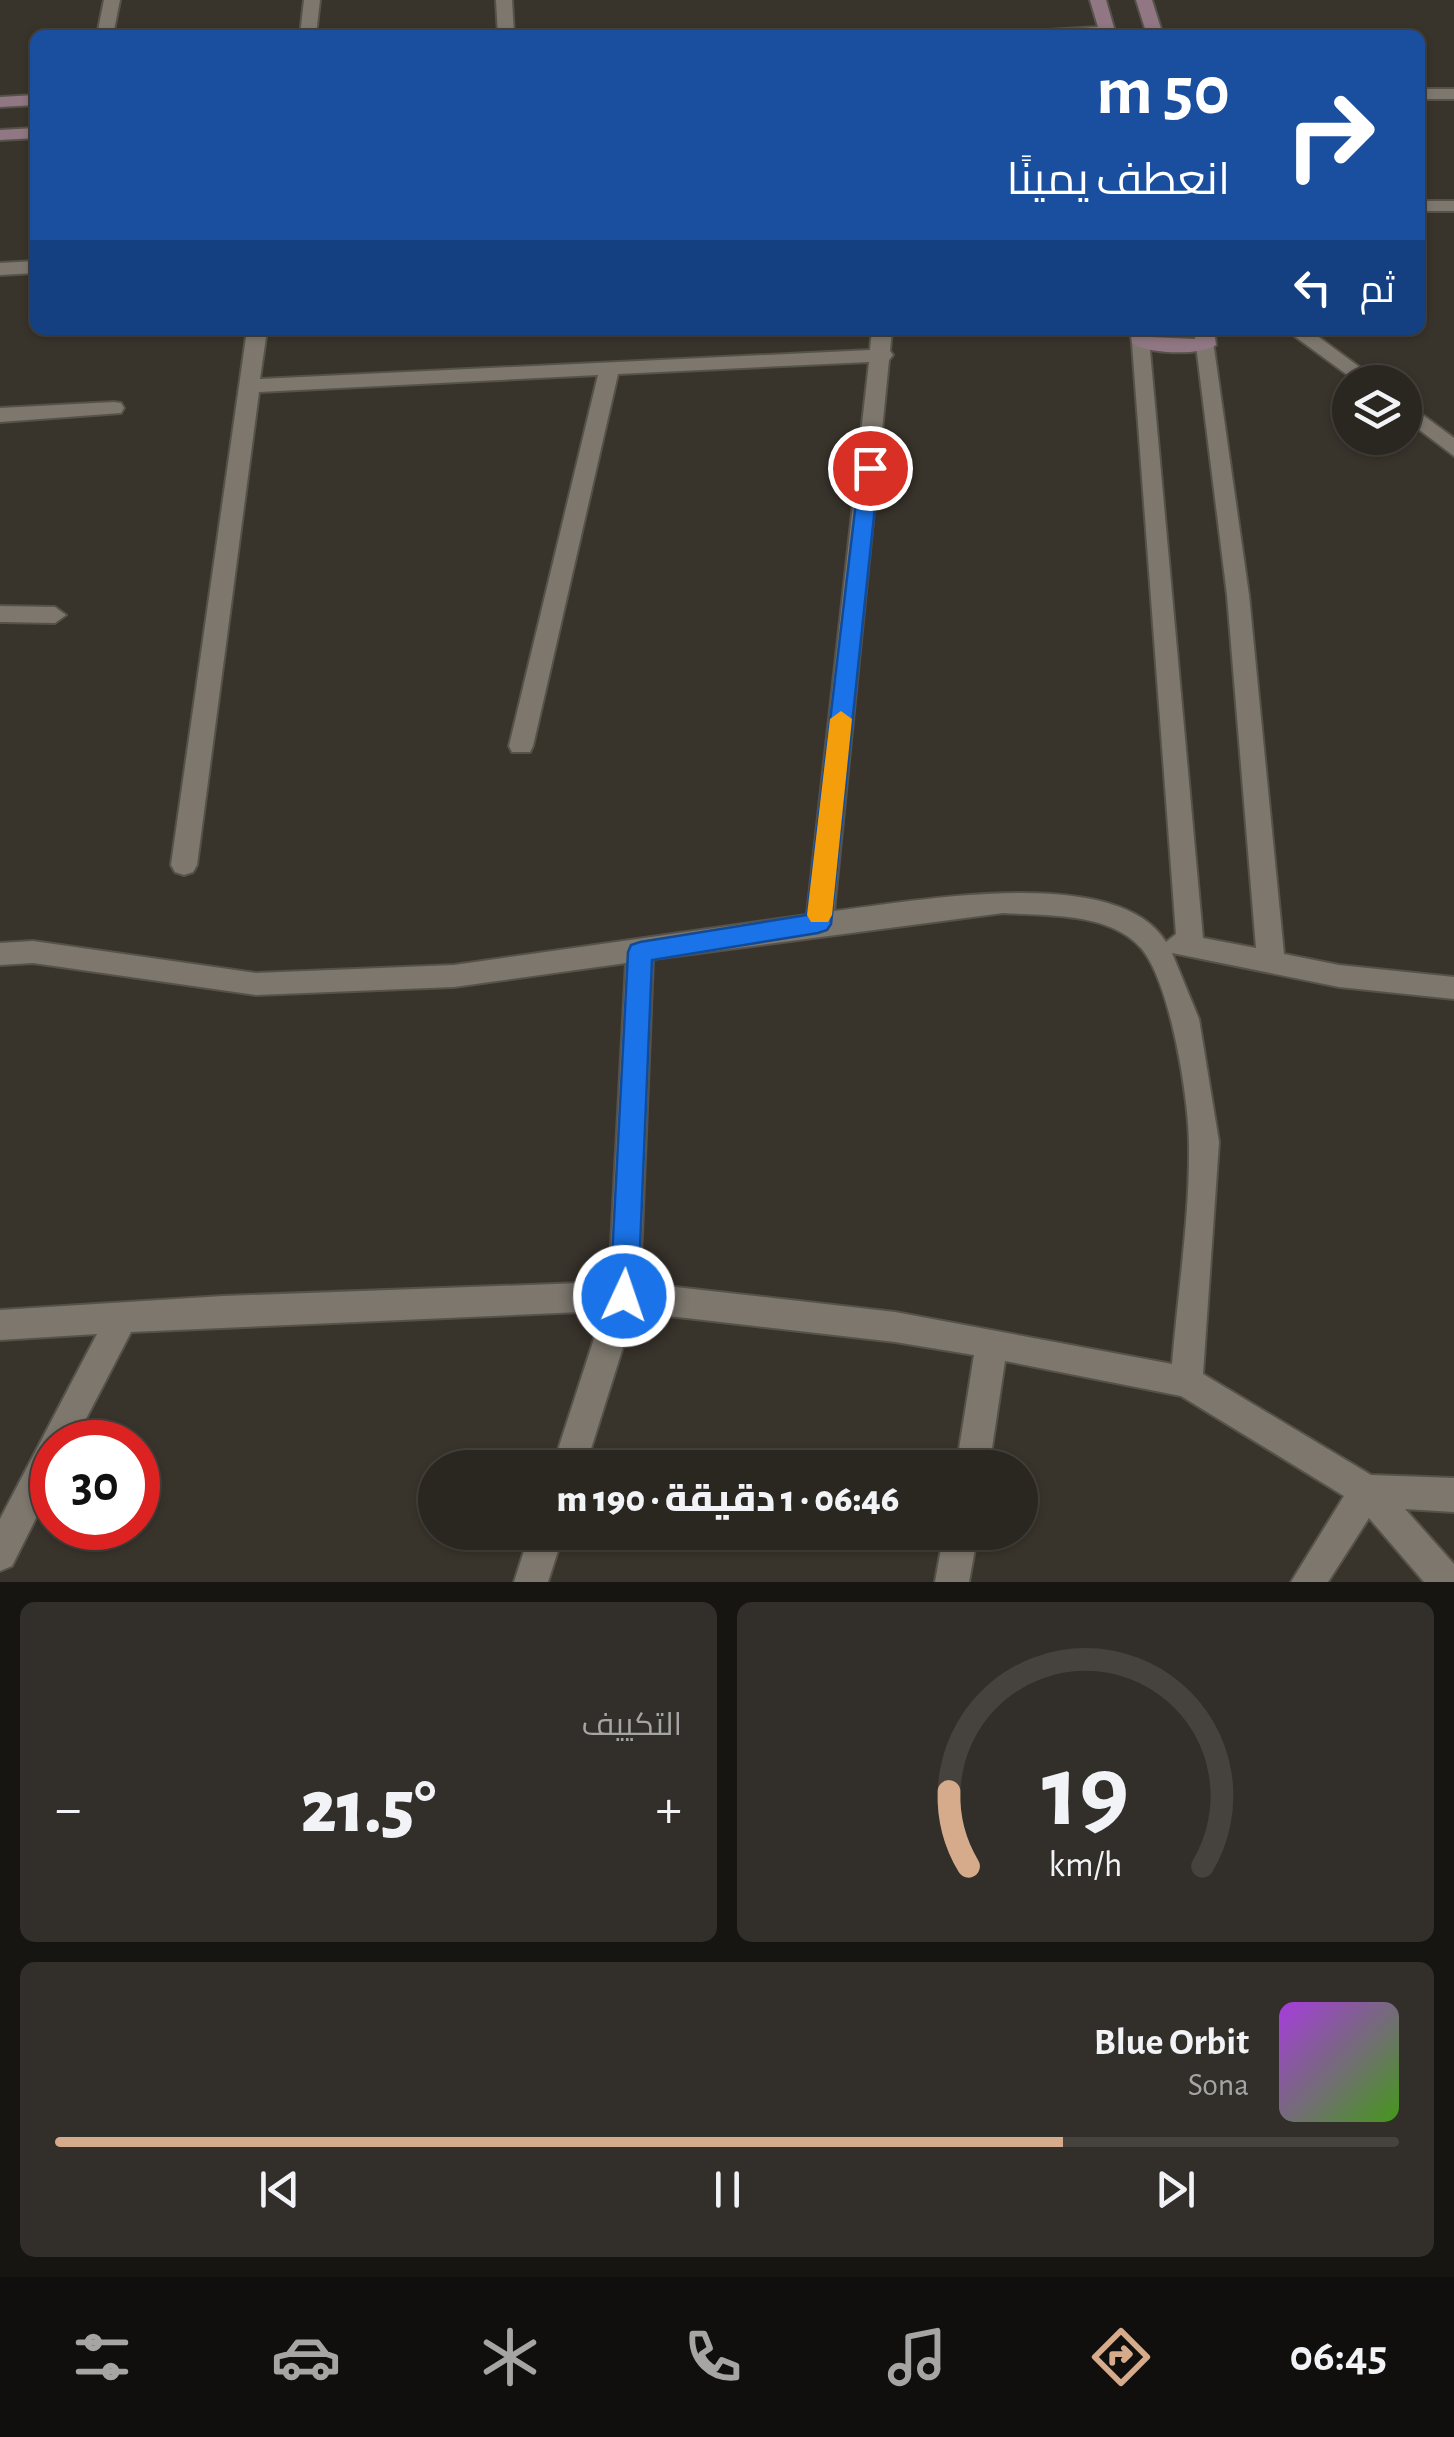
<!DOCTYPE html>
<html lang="ar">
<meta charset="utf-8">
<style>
:root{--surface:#2a2620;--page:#322e29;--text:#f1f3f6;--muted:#a5a5a5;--line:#46433e;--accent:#d6ab8b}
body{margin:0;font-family:"Alegreya Sans",Cairo,sans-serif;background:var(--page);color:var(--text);direction:rtl;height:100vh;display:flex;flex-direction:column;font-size:38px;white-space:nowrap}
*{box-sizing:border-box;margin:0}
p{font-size:32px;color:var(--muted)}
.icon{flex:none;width:55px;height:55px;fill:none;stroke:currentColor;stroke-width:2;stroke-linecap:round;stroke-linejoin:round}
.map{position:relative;height:1582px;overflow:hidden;direction:ltr}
.panel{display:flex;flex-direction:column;gap:20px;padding:20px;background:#171512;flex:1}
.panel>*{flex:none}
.guide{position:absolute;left:30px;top:30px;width:1395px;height:305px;border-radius:15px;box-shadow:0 2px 8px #0004,0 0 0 2px var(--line);direction:rtl;background:#1a4fa0;color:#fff;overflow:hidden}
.tools{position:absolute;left:1332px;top:365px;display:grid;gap:20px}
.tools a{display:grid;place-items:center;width:90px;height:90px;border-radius:50%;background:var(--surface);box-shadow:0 2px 8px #0004,0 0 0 2px var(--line);font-size:50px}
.speed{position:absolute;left:30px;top:1420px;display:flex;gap:20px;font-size:50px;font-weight:700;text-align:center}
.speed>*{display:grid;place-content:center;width:130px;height:130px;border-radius:50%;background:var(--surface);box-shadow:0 2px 8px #0004,0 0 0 2px var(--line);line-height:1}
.speed .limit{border:15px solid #d22;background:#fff;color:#111}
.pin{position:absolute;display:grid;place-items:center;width:85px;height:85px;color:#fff;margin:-42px;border:5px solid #fff;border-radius:50%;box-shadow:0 2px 10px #0007}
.me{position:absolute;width:110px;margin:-55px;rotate:3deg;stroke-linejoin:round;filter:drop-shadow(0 0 8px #0008)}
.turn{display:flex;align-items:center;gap:35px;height:210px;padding:0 30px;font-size:45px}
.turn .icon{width:130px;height:130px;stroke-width:2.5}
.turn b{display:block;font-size:70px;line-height:85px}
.then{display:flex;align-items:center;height:95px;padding:0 30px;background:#0003;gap:20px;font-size:38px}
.big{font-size:75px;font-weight:800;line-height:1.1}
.panel .widget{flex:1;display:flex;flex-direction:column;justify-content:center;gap:15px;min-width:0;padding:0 35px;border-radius:15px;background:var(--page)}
.panel .dial{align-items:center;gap:0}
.dial svg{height:260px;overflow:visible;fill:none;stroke:var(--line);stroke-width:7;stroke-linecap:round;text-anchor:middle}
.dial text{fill:var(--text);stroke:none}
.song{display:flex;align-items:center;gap:30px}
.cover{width:120px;height:120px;border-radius:15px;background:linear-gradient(135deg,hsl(280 70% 55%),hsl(100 70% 35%))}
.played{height:10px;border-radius:5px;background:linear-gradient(90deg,var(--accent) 75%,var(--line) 75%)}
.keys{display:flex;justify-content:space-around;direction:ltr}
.heat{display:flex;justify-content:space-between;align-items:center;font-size:55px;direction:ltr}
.panel .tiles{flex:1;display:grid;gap:20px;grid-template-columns:1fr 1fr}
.widget:last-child{grid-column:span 2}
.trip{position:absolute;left:418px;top:1450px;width:620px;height:100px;border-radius:50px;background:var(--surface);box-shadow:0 2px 8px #0004,0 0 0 2px var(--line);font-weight:800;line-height:100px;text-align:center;direction:rtl}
.dock{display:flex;height:160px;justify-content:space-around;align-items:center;background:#110f0d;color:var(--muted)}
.dock .icon{width:70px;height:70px}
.dock .selected{color:var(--accent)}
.dock b{font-size:45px;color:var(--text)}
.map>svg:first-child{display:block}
</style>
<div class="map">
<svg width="1454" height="1582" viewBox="0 0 1454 1582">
<rect width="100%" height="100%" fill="#38332b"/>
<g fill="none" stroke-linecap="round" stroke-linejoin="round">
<g stroke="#55524a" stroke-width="4">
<path id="minor" d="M104 0H120L113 35H97Z
M304 0H320L316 35H300Z
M496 0H512L514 35H498Z
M1420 89H1454V99H1420Z
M1420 201H1454V211H1420Z
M35 261V273L0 275V263Z
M247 330H267L260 379 870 350 872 330H892L890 351 893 355 889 360 834 911C912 902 1117 862 1166 942L1176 934 1132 343 1135 339H1149L1203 938 1256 948 1227 595 1196 345 1199 341H1213L1249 595 1284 954 1339 965 1454 977V999L1339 987 1172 953 1199 1019 1219 1142 1203 1374 1371 1475 1454 1478V1512L1405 1509 1454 1564V1582H1424L1369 1518 1328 1582H1291L1344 1496 1181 1396 1005 1361 989 1468H956L974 1355 895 1342 634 1312 585 1468H552L603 1311 131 1332 74 1442H52V1486L12 1566 0 1571V1519L97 1334 0 1340V1310L223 1296 609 1282 626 963 454 987 256 995 33 963 0 965V943L33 941 256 973 454 965 807 915 869 362 618 374 533 746 530 752H512L509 746 598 375 259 392 197 865 193 872 184 875 175 872 171 865ZM1003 913C1046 916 1108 912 1140 947 1170 979 1189 1099 1189 1144 1190 1216 1178 1291 1172 1364L895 1312 640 1283 653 959Z
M1286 330H1309L1380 382H1357Z
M114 402 121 403 124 408 121 413 0 422V408Z
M1405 402 1454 438V456L1405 419Z
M0 606 55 607 66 615 55 623 0 622Z
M530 1532H564L548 1582H514Z
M944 1532H978L969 1582H935Z"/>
</g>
<g stroke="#55524a" stroke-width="4">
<path id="secondary" d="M1090 0H1106L1116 35H1040L1048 30 1098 27Z
M1136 0H1152L1163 35H1147Z
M35 95V105L0 107V97Z
M35 128V138L0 140V130Z
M1130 330H1150L1151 337 1195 339 1194 330H1214L1216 345C1202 356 1146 354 1132 343Z"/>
</g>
<use href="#minor" fill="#7d776e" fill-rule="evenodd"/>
<use href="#secondary" fill="#907783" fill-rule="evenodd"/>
</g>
<path fill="#1a73e8" stroke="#114b97" stroke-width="2.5" d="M870 462 879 468 831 924 827 930 818 933 652 960 638 1296 634 1305 624 1309 614 1305 610 1296 628 952 631 945 640 942 807 915 860 468Z"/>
<path fill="#f59e0b" d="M841 711 852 719 832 915 828 922H811L807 915 830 719Z"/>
</svg>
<div class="tools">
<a><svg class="icon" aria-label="layers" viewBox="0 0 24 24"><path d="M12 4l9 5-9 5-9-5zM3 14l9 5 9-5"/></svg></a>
</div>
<div class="speed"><div class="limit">30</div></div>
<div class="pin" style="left:870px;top:468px;background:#d93025"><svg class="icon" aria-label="arrive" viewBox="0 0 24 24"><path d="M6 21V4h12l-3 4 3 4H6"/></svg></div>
<svg class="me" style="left:624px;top:1296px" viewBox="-20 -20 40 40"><circle r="17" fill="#1a73e8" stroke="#fff" stroke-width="3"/><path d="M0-11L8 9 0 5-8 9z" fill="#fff"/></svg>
<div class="trip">06:46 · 1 دقيقة · 190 m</div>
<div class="guide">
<div class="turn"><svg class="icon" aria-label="right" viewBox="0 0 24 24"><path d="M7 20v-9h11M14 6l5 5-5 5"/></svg><div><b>50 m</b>انعطف يمينًا</div></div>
<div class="then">ثم<svg class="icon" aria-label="left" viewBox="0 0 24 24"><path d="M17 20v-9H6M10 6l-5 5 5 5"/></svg></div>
</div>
</div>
<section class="panel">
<div class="tiles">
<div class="widget dial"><svg viewBox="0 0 100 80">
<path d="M14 69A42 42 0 1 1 86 69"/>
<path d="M14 69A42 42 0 0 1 8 46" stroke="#d6ab8b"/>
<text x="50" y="56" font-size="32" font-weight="700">19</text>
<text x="50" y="72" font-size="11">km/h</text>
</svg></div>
<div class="widget"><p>التكييف</p>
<div class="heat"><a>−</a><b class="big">21.5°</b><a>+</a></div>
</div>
<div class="widget">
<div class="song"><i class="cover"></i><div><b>Blue Orbit</b><p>Sona</p></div></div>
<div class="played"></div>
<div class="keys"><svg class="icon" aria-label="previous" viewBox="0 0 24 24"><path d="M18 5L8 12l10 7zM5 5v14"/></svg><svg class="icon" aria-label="pause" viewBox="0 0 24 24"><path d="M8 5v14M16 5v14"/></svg><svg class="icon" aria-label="next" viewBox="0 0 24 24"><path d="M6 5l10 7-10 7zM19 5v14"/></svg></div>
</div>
</div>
</section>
<nav class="dock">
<b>06:45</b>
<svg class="icon selected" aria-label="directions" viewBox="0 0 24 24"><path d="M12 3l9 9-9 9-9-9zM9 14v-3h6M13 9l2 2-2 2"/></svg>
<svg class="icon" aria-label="music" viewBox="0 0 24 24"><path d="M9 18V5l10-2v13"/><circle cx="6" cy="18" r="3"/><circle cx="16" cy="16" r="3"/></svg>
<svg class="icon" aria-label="phone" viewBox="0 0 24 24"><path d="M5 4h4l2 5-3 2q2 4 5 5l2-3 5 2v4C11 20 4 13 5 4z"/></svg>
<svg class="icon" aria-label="climate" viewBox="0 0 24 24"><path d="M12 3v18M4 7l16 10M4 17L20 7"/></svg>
<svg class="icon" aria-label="car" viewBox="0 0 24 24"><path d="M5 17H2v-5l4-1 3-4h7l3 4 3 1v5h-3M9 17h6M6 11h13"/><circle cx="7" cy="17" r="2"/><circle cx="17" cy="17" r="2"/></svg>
<svg class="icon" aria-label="filters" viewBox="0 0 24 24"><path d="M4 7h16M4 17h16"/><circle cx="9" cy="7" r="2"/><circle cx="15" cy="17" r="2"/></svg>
</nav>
